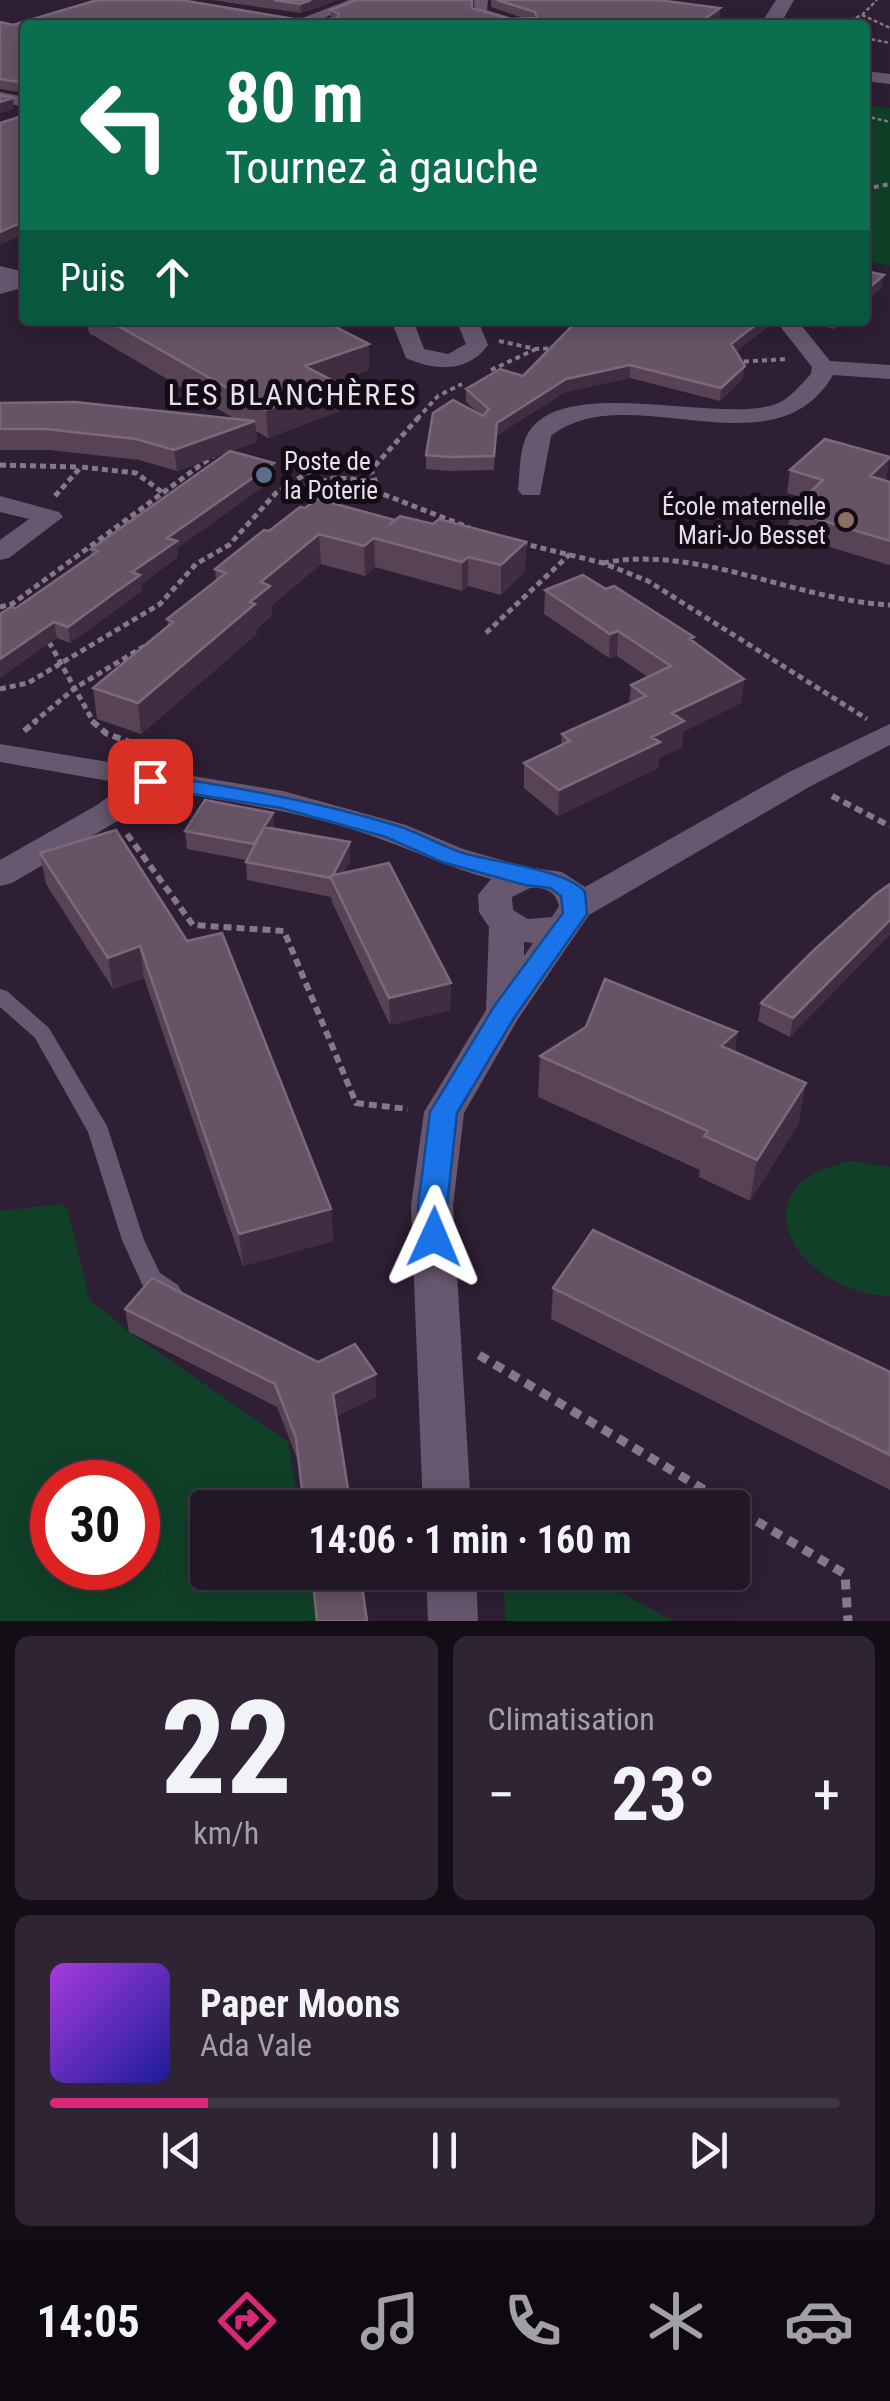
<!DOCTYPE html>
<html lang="fr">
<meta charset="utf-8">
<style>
:root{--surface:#221727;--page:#2e2433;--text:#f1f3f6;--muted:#a29fa7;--line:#3f3644;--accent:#db2777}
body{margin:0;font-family:"Roboto Condensed",sans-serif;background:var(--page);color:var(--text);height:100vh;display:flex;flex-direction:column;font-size:38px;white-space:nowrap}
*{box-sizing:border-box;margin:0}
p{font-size:32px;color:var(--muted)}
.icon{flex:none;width:55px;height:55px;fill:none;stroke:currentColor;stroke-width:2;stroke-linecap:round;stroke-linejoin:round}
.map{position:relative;height:1621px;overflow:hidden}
.panel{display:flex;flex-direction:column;gap:15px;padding:15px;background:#130d15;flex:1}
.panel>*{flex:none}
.hud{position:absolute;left:20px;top:20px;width:850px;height:305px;border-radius:10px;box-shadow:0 5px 25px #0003,0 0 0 2px var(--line);background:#0b6e4f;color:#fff;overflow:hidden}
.speed{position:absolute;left:30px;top:1460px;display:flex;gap:20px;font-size:50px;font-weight:700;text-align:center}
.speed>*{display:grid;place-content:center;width:130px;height:130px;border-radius:50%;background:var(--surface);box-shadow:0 5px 25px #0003,0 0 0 2px var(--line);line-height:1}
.speed .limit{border:15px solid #d22;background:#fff;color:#111}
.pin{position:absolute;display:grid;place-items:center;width:85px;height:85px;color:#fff;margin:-42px;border-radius:20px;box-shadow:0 5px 15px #0006}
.me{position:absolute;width:110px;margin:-55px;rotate:1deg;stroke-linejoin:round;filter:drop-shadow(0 0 8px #0008)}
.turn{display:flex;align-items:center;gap:35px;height:210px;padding:0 40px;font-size:45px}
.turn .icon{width:130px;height:130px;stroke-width:2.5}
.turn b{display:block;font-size:70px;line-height:85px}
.then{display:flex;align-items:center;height:95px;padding:0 40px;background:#0003;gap:20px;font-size:38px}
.big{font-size:75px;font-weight:700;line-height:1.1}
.panel .tile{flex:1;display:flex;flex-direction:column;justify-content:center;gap:15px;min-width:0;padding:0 35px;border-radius:15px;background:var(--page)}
.panel .dial{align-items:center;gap:0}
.dial b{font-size:130px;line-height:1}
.song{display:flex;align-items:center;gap:30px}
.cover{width:120px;height:120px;border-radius:15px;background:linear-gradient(135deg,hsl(280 70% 55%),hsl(240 70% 35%))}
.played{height:10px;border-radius:5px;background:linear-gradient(90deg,var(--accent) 20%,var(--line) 20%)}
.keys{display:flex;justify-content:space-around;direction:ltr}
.heat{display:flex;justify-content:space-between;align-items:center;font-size:55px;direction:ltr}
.panel .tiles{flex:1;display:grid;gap:15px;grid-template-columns:1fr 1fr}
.tile:last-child{grid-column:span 2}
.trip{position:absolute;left:190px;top:1490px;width:560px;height:100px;border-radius:10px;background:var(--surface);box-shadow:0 5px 25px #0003,0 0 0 2px var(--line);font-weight:700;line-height:100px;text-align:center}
.menu{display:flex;height:160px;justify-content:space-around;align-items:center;background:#0e0910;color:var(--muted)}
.menu .icon{width:70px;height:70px}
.menu .current{color:var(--accent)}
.menu b{font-size:45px;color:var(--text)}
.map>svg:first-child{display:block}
</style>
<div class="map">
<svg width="890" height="1621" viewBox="0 0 890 1621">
<rect width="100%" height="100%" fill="#2e1f34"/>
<path fill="#104028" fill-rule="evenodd" d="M865 105 890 108V266L865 261Z
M853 1161 890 1167V1296C796 1294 730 1182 853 1161Z
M60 1204 68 1209 89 1299 129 1332 288 1442 299 1507 208 1508V1572L310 1573 317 1621H0V1211ZM52 1482H138V1568H52Z
M502 1573H585L673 1621H506Z"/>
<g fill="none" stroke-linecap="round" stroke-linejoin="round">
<path stroke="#85788a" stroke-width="2.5" stroke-dasharray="4 2.5" stroke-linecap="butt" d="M862 15 890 28
M838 25 862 15 877 0
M865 38 890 43
M865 116 890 122"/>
<path stroke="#85788a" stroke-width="4" stroke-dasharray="5 4" stroke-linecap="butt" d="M865 189 890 184
M499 341 536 349 556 348
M735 362 787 359
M491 370 536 349
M417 419 438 396 462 384"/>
<path stroke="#85788a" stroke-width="5" stroke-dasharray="6 4" stroke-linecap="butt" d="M419 417 371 470 380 493 470 528
M0 465 80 467
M282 491 336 478 375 481
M55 496 81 467 136 473 162 492
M521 543 603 563 648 581 867 719
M603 563C696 544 795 600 890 605
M0 607 12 604 214 455
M486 633 570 554
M49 642 94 723
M0 689 28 683 160 604 196 564 229 545 276 493 315 468
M33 723 75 688 148 644"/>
<path stroke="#85788a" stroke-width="6" stroke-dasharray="8 5" stroke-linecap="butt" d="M92 721 107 734 147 748
M24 731 36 721
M832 796 890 826
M127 834 193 925 284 931 356 1103 408 1109"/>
<path stroke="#85788a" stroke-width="9" stroke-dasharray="10 8" stroke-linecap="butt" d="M479 1355 845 1574 848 1621"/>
<path fill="#68586f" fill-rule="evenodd" d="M0 989 7 991 49 1028 107 1126 144 1240 160 1273 178 1285 182 1292 178 1299 170 1302 162 1299 143 1286 122 1240 88 1132 35 1038 0 1007Z"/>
<path fill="#68586f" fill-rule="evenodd" d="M349 0H370L305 25H284Z
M474 0H488L487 10 534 25H511L475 15Z
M865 71 890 74V84L865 81Z
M0 92 25 97V107L0 102Z
M0 266 25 272V284L0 278Z
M391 320H413L424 349 448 354 466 344 456 320H478L488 345C468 373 435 371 406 358Z
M775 320H797L830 361 890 365V379L833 375C774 477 627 375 551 436L540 495H522L518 490C520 473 519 453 526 437 557 371 719 425 776 404 790 399 801 384 811 374L812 367Z
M0 496 59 512 63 517 9 558 0 560V540L29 519 0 512Z
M890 724V745L811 786 589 915 518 1019 464 1113 453 1206 471 1508H423L411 1206 424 1112 486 1010 489 927 479 912 478 895 491 879C453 869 420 853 383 840 311 813 234 802 159 790L121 819 12 883 0 886V860L97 805 126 784 0 762V744L283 791 406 825 463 849 526 867 562 872 585 887 789 772ZM530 888C544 887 556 891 559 906L552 917 528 919 513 910 512 897ZM524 942 533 943 524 956Z
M426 1572H476L478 1621H428Z"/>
<path fill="#68586f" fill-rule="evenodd" d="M776 0H794L780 25H760Z
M25 271V287L0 294V278Z"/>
</g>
<path fill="#574355" d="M97 0H181L294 19H331V10L356 0H472V8L510 19H526L491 7V0H658L720 8 719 18 709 25H25V93L0 89V22L13 25Z
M212 0H338L301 13Z
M87 320H322L369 344V370L335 382 339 384 340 411 268 438 256 431 257 442 231 451 275 478 177 548 178 557 141 584 142 591 70 643 57 638 16 608 91 556V549L228 452 177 471 139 460 49 450H0V403L235 419 89 333Z
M801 320H844L834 329Z
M772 323 736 352 743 379 720 401 630 378 565 392 496 436 494 470 449 471 426 469V455L479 414 466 402V389Z
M790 470 886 480 890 482V564L889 565 787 534 790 511 804 498 787 493Z
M395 520 433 524 526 542 525 571 501 595 468 586 462 591 375 567 365 576 321 564 272 605V615L257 629V634L141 734 97 719 93 688 168 626 167 619 216 581 215 569 269 531Z
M545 590 694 641 744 679 741 703 683 732 682 747 659 758 658 768 558 816 524 788V763L561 745 562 734 629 704 631 685 648 677 617 656 609 658 544 614Z
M274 829 350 861 344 873 451 983 450 1010 390 1025 332 902 331 897 247 880 246 860 187 849 185 831Z
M116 830 331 1209 333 1241 243 1266 144 978 113 989 46 884 40 853Z
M890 884V934L790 1037 758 1021 761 1003Z
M737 1032 735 1052 799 1123 750 1201 699 1177 700 1170 538 1097 540 1056Z
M553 1288 890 1372V1490L551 1319Z
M125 1309 318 1362 376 1374V1397L337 1416 298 1461 277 1407 129 1332Z"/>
<path fill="#402d41" d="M311 0H338L301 13 300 4Z
M720 8 719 18 709 25H696Z
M13 98 14 109 0 113V102Z
M25 221V234L0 245V232Z
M884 275 882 288 865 302V291Z
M762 320H773L772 323 730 357 731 344Z
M835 320H844L834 329Z
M369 344V370L306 393 305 366Z
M630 365V378L565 392 496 436 494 470 497 423 566 379Z
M745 366 743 379 720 401 721 388Z
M339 384 340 411 268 438 266 410Z
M255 421 257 442 177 471 174 450Z
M890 457 886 480 866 498 870 476Z
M274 463 275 478 177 548 178 557 141 584 142 591 70 643 68 627 132 572 167 538Z
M319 534 321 564 272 605V615L257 629V634L141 734 138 703 250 602 261 582Z
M374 538 375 567 365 576 364 546Z
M526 542 525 571 501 595V565Z
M468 557V586L462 591V562Z
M54 622 57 638 0 678V659Z
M618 631 617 656 609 658 610 634Z
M744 679 741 703 683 732 682 747 659 758 658 768 558 816 559 790 652 737 672 713Z
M273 813 275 831 264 827Z
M350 842V861L336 889 331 878Z
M890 920V934L790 1037 793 1018Z
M140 946 144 978 113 989 108 958Z
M451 983 450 1010 390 1025 389 998Z
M737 1032 732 1073 721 1046Z
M806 1083 799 1123 750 1201 757 1160Z
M331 1209 333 1241 243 1266 239 1234Z
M376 1374V1397L335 1417 333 1394Z"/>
<path fill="#675366" stroke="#7b697b" stroke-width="2.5" d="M97 0H181L294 19H336L339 14 331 10 356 0H472V8L510 19 537 18 535 12 497 0H658L720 8 696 25H25V85L24 83 0 79V22L13 25Z
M274 0H311L300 4Z
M0 95 13 98 0 102Z
M25 115V221L0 232V123Z
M865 271 884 275 865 291Z
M108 320H322L369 344 305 366 339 384 266 410Z
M578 320H762L731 344 745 366 721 388 630 365 566 379 497 423 494 456 449 457 426 455 433 413 453 400 483 416 489 409 466 389 500 369 523 376Z
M75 402 255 421 174 450 136 439 46 429H0V403Z
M825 439 890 457 870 476 890 482V541L790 511 823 480 790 470Z
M230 451 274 463 167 538 177 541 132 572 140 575 113 594 68 627 54 622 0 659V614L11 607 16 608 98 551 91 549Z
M317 499 395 520 389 525 400 516 433 524 439 519 526 542 501 565 468 557 462 562 374 538 364 546 319 534 261 582 270 586 250 602 255 604 138 703 93 688 173 622 167 619 226 573 215 569 264 530 269 531 300 507 305 508Z
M583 575 606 589 614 586 694 637 690 639 744 679 672 713 684 721 652 737 660 742 559 790 524 763 570 741 562 734 646 696 631 685 671 666 618 631 610 634 545 590Z
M205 800 273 813 264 827 350 842 333 875 330 876 331 878 246 862 263 829 254 844 185 831Z
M116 830 187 941 222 933 331 1209 239 1234 140 946 108 958 40 853Z
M389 863 451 983 389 998 330 876Z
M890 884V920L793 1018 761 1003 814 950 876 894Z
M605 979 737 1032 721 1046 806 1083 757 1160 704 1136 708 1131 540 1056 586 1027Z
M593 1230 890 1372V1455L553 1288Z
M152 1278 318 1362 355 1344 376 1374 333 1394 351 1508H304L296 1438 275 1384 125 1309Z
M312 1572H360L367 1621H317Z"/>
<path fill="#1a73e8" stroke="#114b97" stroke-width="2.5" d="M150 774C234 787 316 801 398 826 420 833 441 846 463 853 493 862 568 870 585 892L587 914 514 1018 457 1113 447 1206 448 1237 444 1245 434 1249 423 1245 419 1237 418 1206 430 1112 495 1005 563 913 561 896 550 888 525 885 442 862 386 837 281 808 142 786 138 781Z"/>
<circle fill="#5c6f8a" stroke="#130c15" stroke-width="4" cx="264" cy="475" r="10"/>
<circle fill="#8d6e63" stroke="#130c15" stroke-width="4" cx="846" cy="520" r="10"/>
<g text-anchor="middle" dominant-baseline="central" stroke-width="10" stroke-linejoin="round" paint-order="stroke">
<g font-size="25" fill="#e8deec" stroke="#130c15" text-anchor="start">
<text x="284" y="461">Poste de<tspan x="284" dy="29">la Poterie</tspan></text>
<text x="826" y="506" text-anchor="end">École maternelle<tspan x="826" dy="29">Mari-Jo Besset</tspan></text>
</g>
<g font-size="30" letter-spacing="2.5" fill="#e8deec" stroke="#130c15">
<text x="293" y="394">LES BLANCHÈRES</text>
</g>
</g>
</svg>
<div class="speed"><div class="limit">30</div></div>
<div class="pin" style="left:150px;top:781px;background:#d93025"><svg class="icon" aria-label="arrive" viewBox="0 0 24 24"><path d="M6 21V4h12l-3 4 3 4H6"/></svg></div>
<svg class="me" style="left:434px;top:1237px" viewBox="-20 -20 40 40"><path d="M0-17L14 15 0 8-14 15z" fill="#1a73e8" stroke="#fff" stroke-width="4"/></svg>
<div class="trip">14:06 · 1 min · 160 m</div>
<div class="hud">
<div class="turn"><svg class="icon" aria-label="left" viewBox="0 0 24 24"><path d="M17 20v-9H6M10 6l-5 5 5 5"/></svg><div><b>80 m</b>Tournez à gauche</div></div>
<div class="then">Puis<svg class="icon" aria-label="ahead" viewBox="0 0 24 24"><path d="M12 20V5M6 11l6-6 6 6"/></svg></div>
</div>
</div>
<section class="panel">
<div class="tiles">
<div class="tile dial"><b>22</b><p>km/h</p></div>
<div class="tile"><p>Climatisation</p>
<div class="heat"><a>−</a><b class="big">23°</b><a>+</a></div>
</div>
<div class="tile">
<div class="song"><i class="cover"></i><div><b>Paper Moons</b><p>Ada Vale</p></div></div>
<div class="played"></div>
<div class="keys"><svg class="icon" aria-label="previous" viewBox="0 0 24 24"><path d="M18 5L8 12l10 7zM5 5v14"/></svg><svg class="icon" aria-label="pause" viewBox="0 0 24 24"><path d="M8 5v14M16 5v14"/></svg><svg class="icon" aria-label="next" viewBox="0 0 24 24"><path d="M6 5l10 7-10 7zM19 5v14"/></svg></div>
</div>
</div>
</section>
<nav class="menu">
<b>14:05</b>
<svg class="icon current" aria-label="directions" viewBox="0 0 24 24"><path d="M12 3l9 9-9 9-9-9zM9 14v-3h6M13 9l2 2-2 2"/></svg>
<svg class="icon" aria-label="music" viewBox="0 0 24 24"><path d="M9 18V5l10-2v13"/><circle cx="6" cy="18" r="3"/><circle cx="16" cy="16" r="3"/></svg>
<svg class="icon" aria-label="phone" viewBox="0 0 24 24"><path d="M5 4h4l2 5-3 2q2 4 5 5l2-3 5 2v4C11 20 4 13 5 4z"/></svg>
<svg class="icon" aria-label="climate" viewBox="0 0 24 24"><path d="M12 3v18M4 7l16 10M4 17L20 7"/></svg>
<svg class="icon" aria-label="car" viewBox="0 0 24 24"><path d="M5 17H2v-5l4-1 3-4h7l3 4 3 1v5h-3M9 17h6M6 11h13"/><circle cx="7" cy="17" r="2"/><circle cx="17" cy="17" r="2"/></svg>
</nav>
